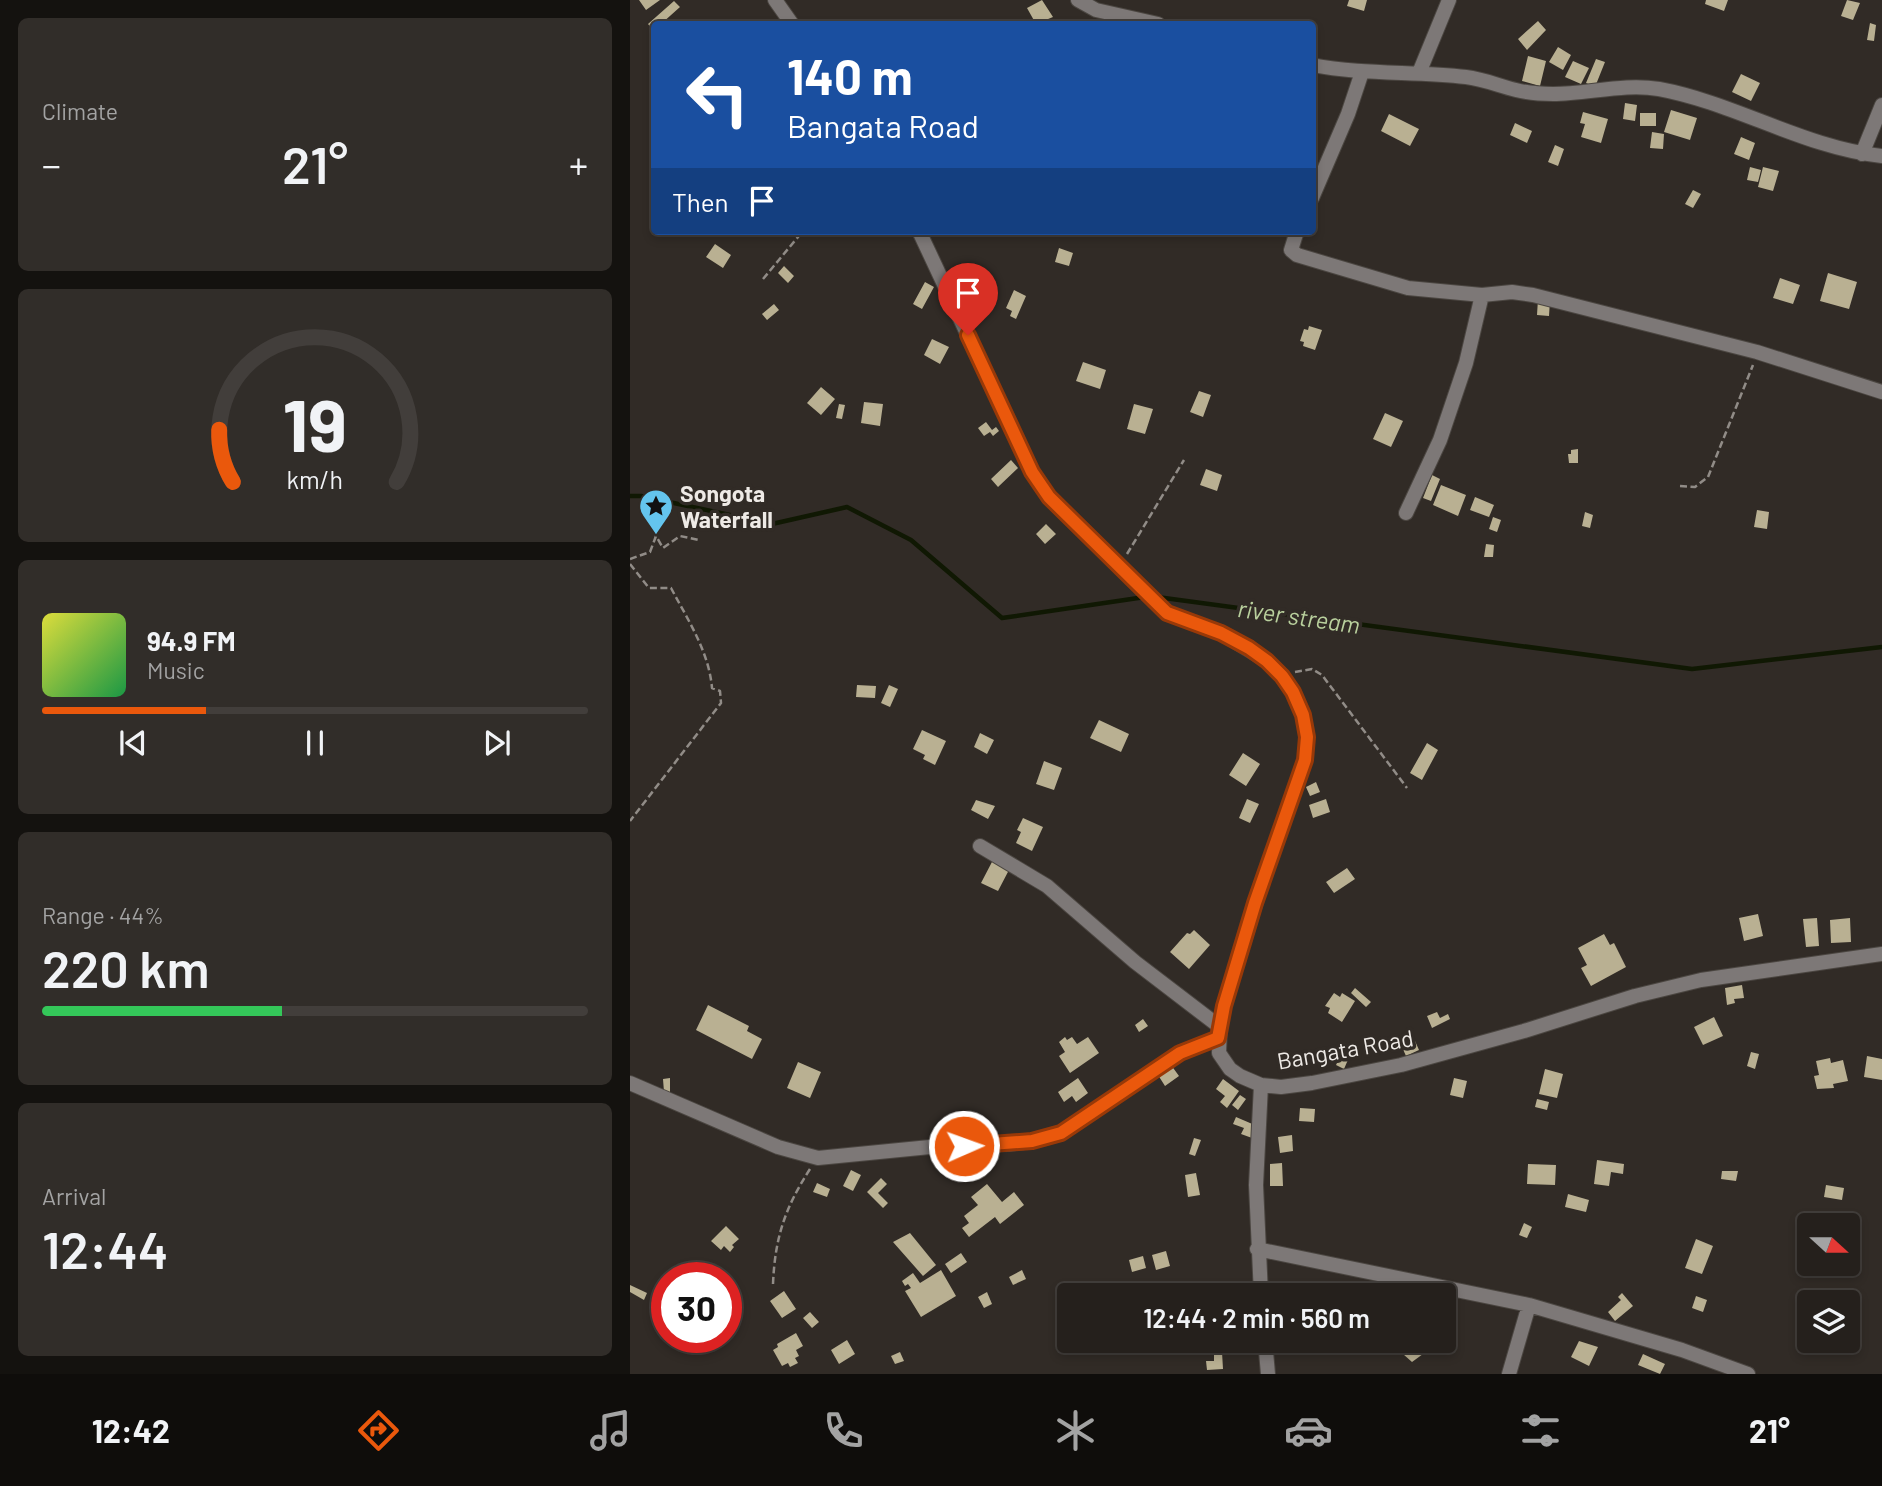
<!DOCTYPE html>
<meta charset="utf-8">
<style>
:root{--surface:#25201c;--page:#312d29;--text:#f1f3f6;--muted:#a3a3a3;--line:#423e3b;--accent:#ea580c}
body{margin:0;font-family:Barlow,sans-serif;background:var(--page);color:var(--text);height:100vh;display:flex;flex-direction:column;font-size:26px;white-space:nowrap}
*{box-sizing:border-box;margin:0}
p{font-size:23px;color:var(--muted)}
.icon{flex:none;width:38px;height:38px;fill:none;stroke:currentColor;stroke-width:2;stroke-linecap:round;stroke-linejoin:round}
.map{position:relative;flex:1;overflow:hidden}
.sheet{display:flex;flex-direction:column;gap:18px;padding:18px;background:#14120f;width:630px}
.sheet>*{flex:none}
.top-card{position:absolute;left:21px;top:21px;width:665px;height:214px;border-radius:7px;box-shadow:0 4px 10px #0003,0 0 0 2px var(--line);background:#1a4fa0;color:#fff;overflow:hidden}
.needle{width:46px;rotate:111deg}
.controls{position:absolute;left:1167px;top:1213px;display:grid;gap:14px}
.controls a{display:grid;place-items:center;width:63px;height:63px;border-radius:7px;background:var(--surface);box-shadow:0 4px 10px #0003,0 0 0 2px var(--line);font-size:35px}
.speed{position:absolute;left:21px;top:1262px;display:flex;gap:14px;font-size:35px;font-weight:700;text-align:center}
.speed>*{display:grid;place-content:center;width:91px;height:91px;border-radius:50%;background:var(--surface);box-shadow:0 4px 10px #0003,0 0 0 2px var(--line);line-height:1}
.speed .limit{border:10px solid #d22;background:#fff;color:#111}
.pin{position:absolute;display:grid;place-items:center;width:60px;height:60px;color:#fff;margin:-72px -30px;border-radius:50% 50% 50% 0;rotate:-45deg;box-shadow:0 0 7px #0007}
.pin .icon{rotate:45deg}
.me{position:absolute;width:77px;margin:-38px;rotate:88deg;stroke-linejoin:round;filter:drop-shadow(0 0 5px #0008)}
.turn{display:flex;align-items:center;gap:24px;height:147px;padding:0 21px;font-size:32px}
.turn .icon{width:91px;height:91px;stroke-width:2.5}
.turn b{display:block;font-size:49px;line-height:60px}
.then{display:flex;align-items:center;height:66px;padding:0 21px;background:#0003;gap:14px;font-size:26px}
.big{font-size:52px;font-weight:600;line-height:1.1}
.sheet .card{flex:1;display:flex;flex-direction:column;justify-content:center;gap:10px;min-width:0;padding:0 24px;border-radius:10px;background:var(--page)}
.sheet .dial{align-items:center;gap:0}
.dial svg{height:182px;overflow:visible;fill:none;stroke:var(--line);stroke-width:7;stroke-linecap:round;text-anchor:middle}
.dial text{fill:var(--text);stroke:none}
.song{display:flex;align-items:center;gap:21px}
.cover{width:84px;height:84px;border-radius:10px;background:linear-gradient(135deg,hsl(60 70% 55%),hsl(140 70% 35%))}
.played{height:7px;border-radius:4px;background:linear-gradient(90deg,var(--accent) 30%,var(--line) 30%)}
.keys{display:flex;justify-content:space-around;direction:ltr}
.heat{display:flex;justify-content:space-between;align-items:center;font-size:38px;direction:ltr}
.charge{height:10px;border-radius:5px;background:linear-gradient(90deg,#34c759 44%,var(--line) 0)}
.trip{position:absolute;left:427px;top:1283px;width:399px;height:70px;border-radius:7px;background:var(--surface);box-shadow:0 4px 10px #0003,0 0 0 2px var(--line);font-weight:600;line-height:70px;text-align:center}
.dock{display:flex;height:112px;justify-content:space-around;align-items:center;background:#0f0d0b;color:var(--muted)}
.dock .icon{width:49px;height:49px}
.dock .selected{color:var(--accent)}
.dock b{font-size:32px;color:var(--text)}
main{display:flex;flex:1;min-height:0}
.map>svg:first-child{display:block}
</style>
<main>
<section class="sheet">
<div class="card"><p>Climate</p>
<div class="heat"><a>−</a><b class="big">21°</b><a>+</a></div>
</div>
<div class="card dial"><svg viewBox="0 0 100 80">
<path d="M14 69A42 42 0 1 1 86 69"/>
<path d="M14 69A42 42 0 0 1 8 46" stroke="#ea580c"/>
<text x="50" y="56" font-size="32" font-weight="700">19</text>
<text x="50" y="72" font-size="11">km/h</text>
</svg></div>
<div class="card">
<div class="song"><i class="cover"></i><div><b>94.9 FM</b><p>Music</p></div></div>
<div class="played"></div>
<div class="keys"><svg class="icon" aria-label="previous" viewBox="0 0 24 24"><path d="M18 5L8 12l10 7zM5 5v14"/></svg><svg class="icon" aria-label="pause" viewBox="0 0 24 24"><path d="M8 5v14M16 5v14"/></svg><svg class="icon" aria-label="next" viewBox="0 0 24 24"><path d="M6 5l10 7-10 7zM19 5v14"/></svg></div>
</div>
<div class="card"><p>Range · 44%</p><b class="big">220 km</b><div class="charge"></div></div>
<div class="card"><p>Arrival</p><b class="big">12:44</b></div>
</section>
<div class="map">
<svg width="1252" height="1374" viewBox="0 0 1252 1374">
<rect width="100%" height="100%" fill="#312b26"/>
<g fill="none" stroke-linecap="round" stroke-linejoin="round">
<path stroke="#101803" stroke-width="4.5" d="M0 496H11L142 524 217 507 281 540 372 618 515 597
M527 597 1062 669 1252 647"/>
</g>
<path fill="#b9b092" d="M9 0H30L16 10Z
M412 0 423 17 406 24 397 8Z
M719 0H737L734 11 717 6Z
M1076 0H1098L1094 11 1075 4Z
M1217 0 1230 3 1223 20 1211 16Z
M44 1 50 7 31 24H24V31L18 24Z
M908 21 916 30 897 50 888 39Z
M1240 23 1246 25 1244 41 1237 40Z
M928 47 941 55 933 70 919 62Z
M898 56 916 61 910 86 892 81Z
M966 59 975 62 965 87 956 83Z
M943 61 959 68 951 84 935 77Z
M1111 74 1130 83 1121 101 1102 92Z
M995 103 1007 105 1005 121 993 119Z
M1041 110 1067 118 1060 140 1034 132Z
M953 112 978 119 971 143 951 137 955 124 950 123Z
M1010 113H1026V126H1010Z
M759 114 789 129 780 146 751 131Z
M885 123 902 131 897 143 880 135Z
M1022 132 1034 134 1033 149 1020 148Z
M1111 137 1125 143 1119 160 1104 154Z
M925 145 934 149 928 166 918 162Z
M1120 167 1131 170 1128 182 1117 180Z
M1133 167 1149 171 1143 191 1128 187Z
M1063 190 1071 194 1063 208 1055 204Z
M85 244 101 255 93 268 76 257Z
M429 248 443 253 439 266 425 262Z
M154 266 164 276 158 283 148 273Z
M1198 273 1227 282 1219 309 1190 301Z
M1150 278 1170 285 1163 304 1143 298Z
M295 282 304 287 292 309 283 304Z
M384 290 396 296 386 319 380 316 382 311 376 308Z
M908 299 920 300 919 316 907 315Z
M144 304 149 310 137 320 132 314Z
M679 326 692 330 685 350 673 346 674 342 670 341 674 329 678 330Z
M302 339 319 347 310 364 294 355Z
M453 362 476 370 470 389 446 381Z
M191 387 205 399 191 415 177 403Z
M569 391 581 395 573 417 560 412Z
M234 402 253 404 250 426 231 423Z
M209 404 215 405 212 419 206 418Z
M504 404 523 409 515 434 497 429Z
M755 413 773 421 761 447 743 439Z
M356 422 362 430 366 427 369 431 363 436 360 432 354 436 348 428Z
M948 449V463H939L938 454H941V450Z
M381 460 388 468 368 487 361 479Z
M576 469 592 475 587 491 570 485Z
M802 475 810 479 801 501 793 498Z
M811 485 836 495 828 516 803 505Z
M845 497 864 505 859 517 840 510Z
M1127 510 1139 512 1137 529 1124 527Z
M955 512 963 515 960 528 952 526Z
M863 517 871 520 867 532 859 529Z
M416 524 426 534 415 544 406 534Z
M856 544 864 545 863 557H854Z
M227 685 246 686 245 698 226 697Z
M259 685 268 689 260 707 251 703Z
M469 720 499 734 491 752 460 738Z
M292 730 316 741 305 765 293 759 295 755 283 749Z
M350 733 364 740 357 754 344 747Z
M797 743 808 750 792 780 780 773Z
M613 753 630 764 616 786 599 775Z
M414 761 432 768 424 790 406 784Z
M686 782 690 792 680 796 676 787Z
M617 799 629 804 620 823 609 818Z
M696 799 700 812 683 818 679 805Z
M346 800 365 806 358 819 341 810Z
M393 818 413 827 402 851 386 843 391 832 387 830Z
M363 860 380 868 368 891 351 883Z
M717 868 725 879 704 893 696 882Z
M1128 914 1133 936 1114 941 1109 918Z
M1187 918 1189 946 1176 947 1173 919Z
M1220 918 1221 942 1201 943 1200 920Z
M564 930 580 945 559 969 540 952 557 933 560 934Z
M974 934 980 945 984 943 996 967 961 986 951 968 957 965 948 948Z
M1112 985 1114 998 1104 999 1105 1003 1097 1005 1095 988Z
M725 988 741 1002 736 1007 721 993Z
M704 993 710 997 712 993 725 1001 712 1022 698 1013 700 1008 695 1006Z
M78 1005 119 1026 117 1031 132 1039 122 1059 66 1030Z
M807 1012 810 1018 818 1014 820 1019 802 1028 797 1016Z
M1084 1017 1093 1036 1073 1045 1064 1027Z
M513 1019 518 1026 509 1032 505 1025Z
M435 1037 437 1040 442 1037 447 1044 458 1037 469 1053 440 1073 429 1056 435 1052 429 1042Z
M785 1041 789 1050 776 1056 772 1047Z
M709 1050 720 1055 714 1069 706 1065 710 1057 707 1055Z
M1121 1052 1129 1054 1125 1069 1117 1066Z
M1237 1056 1252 1059V1080L1234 1077Z
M1200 1058 1201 1063 1213 1060 1218 1081 1203 1084 1204 1088 1187 1089 1184 1076 1189 1075 1186 1061Z
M168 1062 191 1072 180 1098 157 1088Z
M541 1065 549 1076 535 1086 528 1075Z
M915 1069 933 1074 927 1098 909 1094Z
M40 1078V1092H34L33 1079Z
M448 1078 458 1093 446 1102 442 1096 434 1102 428 1092Z
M824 1078 837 1081 833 1098 820 1095Z
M593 1079 609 1091 597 1108 590 1102 595 1096 586 1089Z
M610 1095 616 1099 608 1110 602 1105Z
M907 1099 919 1102 917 1110 905 1107Z
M670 1108 685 1109 684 1122 669 1121Z
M606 1117 627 1126 622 1138 611 1134 614 1128 603 1124Z
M662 1135 663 1151 650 1153 648 1137Z
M564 1138 571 1140 565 1156 559 1154Z
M967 1160 994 1164 993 1174 981 1172 979 1186 964 1184Z
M652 1163 653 1186H640V1164Z
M898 1164 926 1165 925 1185 897 1184Z
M221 1170 231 1175 223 1191 213 1186Z
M1092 1171H1108L1106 1181 1091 1179Z
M566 1173 570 1195 558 1197 555 1175Z
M251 1178 257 1184 248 1193 258 1203 253 1208 237 1192Z
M187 1183 200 1189 197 1197 183 1192Z
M357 1184 372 1202 384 1192 394 1205 370 1224 365 1217 339 1237 332 1228 339 1223 334 1216 348 1205 341 1197Z
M1196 1185 1214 1188 1212 1200 1194 1197Z
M938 1194 959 1200 956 1212 935 1207Z
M894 1223 902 1227 897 1238 889 1235Z
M96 1226 109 1239 102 1245 104 1247 100 1252 94 1246 91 1250 81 1241Z
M280 1233 306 1265 293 1276 263 1242Z
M1066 1239 1083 1246 1072 1274 1055 1268Z
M536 1251 540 1266 526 1270 522 1255Z
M331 1253 337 1262 321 1273 315 1264Z
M513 1256 516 1268 502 1272 499 1260Z
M311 1270 326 1296 291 1317 275 1291 281 1288 278 1284 275 1286 272 1281 283 1273 290 1283Z
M392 1270 396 1279 383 1285 379 1277Z
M0 1285 17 1293 14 1300 0 1292Z
M447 1288 464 1291 463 1295H446Z
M154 1291 166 1309 152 1318 140 1301Z
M357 1292 362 1304 354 1308 348 1297Z
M992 1293 1003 1306 985 1321 978 1312 991 1300 988 1297Z
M1066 1296 1077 1300 1073 1312 1062 1308Z
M180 1312 189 1322 182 1328 173 1318Z
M166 1333 173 1346 166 1350 169 1356 165 1358 168 1363 160 1367 158 1363 152 1366 143 1350 148 1347 147 1344Z
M217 1340 225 1354 209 1364 201 1350Z
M949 1341 968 1347 959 1366 941 1357Z
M787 1344 793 1354 782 1362 773 1354Z
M270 1352 274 1361 265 1364 261 1356Z
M584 1352H592L593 1369 577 1370 576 1361H584Z
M1013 1354 1035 1364 1030 1374 1008 1365Z"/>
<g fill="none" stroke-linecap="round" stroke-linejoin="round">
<g stroke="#4b4641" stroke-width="16">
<path id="street" d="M145 0 162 24
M448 0 466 10 528 24
M682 65C733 75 784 71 836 77 854 79 869 86 886 90 898 93 911 94 923 94 958 94 994 83 1029 89 1105 103 1175 148 1252 156
M789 73 819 0
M1232 154 1252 105
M682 198 718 114 732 72
M289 231 402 472 419 497 532 609 542 615 591 633 637 661 652 675 663 692 673 715 677 737 675 760 633 879 594 1006 590 1027 589 1053 600 1069 610 1076 631 1085 651 1087 682 1083 771 1065 894 1031 1005 996 1071 980 1252 954
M667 231 661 250 667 255 778 288 852 295 882 292 903 295 1127 352 1252 392
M776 513 810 440 836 363 852 295
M350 846 417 886 505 962 590 1027
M0 1083 148 1147 188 1158 310 1146 379 1144 402 1141 431 1133 550 1053 588 1038
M631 1085 626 1185 631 1295
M627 1249 899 1305 1052 1350 1118 1374
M635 1340 638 1374
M879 1374 899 1305"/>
</g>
<path stroke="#918c87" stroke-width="2.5" stroke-dasharray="7 3.5" stroke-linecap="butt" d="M133 279 173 231
M1050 486 1065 487 1078 477 1123 365
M497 554 554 460
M0 559 20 552 26 536 33 548 50 536 69 540
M0 564 19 588H41C58 620 79 652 82 688L90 691 91 703 0 821
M665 672 682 669 692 675 777 788
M143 1284C145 1237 155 1208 180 1169"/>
<use href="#street" stroke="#7d7877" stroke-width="14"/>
</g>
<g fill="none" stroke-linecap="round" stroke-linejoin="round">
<g stroke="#983908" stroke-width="18">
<path id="route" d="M334 1146 402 1141 431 1133 550 1053 588 1038 594 1006 625 903 675 760 677 737 673 715 663 692 652 676 637 661 619 648 591 633 537 613 419 497 402 472 338 335"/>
</g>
<use href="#route" stroke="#ea580c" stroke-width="12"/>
</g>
<defs>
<g id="sight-pin" transform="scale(1.75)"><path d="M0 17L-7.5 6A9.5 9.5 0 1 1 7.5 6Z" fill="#64c5ee" stroke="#312b26"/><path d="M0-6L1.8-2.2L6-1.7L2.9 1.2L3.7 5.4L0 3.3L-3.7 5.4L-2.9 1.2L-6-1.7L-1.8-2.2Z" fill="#111"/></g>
</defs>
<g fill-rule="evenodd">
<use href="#sight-pin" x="26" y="506"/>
</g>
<g text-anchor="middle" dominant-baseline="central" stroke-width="7" stroke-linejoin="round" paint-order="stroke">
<g font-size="23" font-weight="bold" fill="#eeeae6" stroke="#312b26" text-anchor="start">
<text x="50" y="493">Songota<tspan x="50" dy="26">Waterfall</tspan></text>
</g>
<g font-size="23" fill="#eeeae6" stroke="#312b26">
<text transform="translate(715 1049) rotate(-10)">Bangata Road</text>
</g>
<g font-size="24" font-style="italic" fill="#b9d09d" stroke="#312b26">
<text transform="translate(669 616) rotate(8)">river stream</text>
</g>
</g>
</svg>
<div class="controls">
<a><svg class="needle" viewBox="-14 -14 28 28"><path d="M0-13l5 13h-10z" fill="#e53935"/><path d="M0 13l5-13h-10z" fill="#a3a3a3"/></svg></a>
<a><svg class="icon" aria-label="layers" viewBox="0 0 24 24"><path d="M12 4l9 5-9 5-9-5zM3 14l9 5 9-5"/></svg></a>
</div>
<div class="speed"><div class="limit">30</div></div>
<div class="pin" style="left:338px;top:335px;background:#d93025"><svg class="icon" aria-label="arrive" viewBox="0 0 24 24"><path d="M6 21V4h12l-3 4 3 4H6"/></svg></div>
<svg class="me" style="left:334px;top:1146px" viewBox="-20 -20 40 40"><circle r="17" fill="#ea580c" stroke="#fff" stroke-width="3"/><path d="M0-11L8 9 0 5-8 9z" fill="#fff"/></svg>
<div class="trip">12:44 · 2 min · 560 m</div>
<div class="top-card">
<div class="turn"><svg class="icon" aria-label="left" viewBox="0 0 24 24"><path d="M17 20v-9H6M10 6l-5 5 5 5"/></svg><div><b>140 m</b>Bangata Road</div></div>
<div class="then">Then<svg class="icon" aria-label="arrive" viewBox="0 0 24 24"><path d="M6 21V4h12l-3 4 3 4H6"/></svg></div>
</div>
</div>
</main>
<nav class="dock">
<b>12:42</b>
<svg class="icon selected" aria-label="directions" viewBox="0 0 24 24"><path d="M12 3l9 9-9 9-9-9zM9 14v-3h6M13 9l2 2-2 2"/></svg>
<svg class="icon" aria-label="music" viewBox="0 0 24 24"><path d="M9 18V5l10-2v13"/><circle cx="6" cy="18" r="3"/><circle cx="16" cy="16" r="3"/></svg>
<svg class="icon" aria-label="phone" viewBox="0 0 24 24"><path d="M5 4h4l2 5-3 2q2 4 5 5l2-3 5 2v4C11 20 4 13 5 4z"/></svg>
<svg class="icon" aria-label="climate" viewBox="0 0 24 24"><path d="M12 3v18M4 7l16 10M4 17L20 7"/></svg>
<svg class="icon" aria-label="car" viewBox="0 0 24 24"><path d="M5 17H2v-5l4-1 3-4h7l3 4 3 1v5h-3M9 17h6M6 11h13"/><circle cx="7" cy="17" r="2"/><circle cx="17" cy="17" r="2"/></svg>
<svg class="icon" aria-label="filters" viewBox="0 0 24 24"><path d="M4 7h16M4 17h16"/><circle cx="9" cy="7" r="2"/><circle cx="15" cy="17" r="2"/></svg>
<b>21°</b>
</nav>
